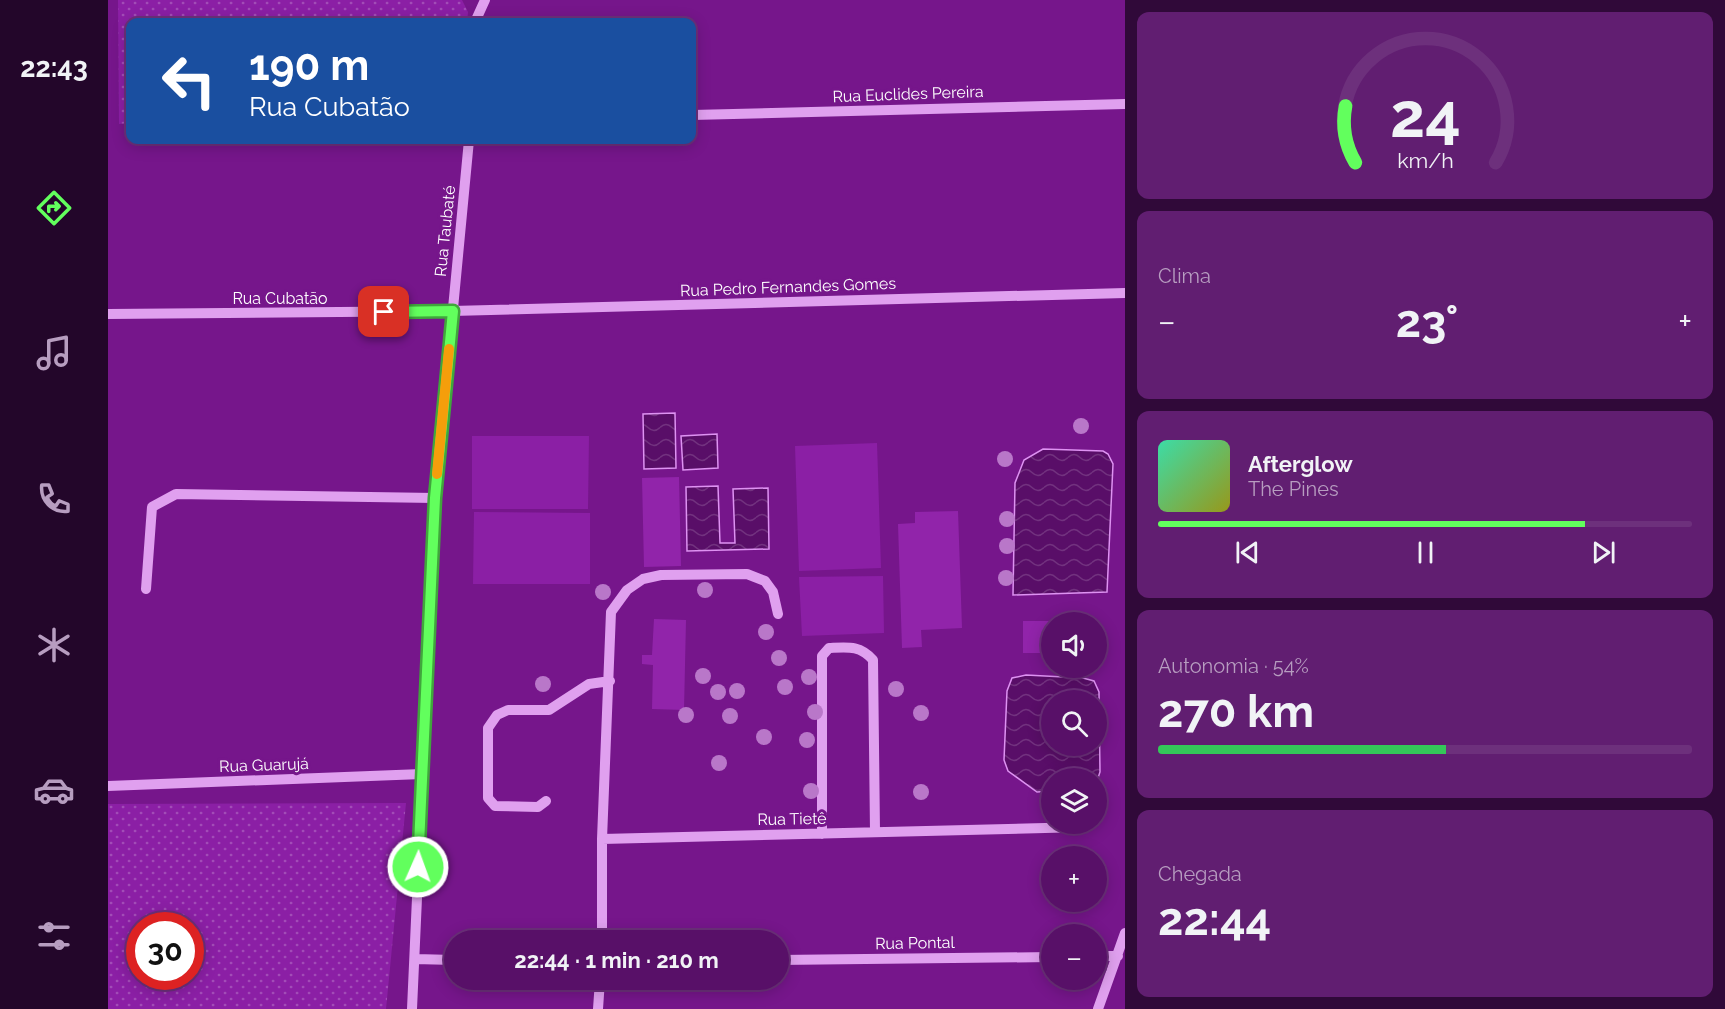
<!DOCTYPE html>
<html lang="pt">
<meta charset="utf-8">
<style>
:root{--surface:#581068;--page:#611e71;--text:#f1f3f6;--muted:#b79dc0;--line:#6d307c;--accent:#62ff5d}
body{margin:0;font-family:Raleway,sans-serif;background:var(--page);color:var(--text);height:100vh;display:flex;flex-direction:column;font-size:22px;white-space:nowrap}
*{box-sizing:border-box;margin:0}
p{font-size:20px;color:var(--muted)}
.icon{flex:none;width:33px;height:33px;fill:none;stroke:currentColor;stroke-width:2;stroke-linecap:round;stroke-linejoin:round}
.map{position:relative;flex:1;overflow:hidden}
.side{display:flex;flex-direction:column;gap:12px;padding:12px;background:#300939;width:600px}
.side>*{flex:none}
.guide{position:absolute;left:18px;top:18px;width:570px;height:126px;border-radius:12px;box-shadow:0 3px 15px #0003,0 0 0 2px var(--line);background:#1a4fa0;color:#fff;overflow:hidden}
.controls{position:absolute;left:933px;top:612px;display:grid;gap:12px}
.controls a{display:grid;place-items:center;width:66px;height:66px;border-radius:50%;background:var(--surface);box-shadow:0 3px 15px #0003,0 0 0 2px var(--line);font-size:30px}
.speed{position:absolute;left:18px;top:912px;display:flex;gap:12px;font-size:30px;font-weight:700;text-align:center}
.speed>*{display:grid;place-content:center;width:78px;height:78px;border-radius:50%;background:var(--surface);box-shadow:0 3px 15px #0003,0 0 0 2px var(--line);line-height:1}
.speed .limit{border:9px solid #d22;background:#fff;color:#111}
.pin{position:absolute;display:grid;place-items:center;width:51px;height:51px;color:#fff;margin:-26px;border-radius:12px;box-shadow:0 3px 9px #0006}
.me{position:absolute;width:66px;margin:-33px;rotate:2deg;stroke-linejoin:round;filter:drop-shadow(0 0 4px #0008)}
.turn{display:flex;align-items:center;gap:21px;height:126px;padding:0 24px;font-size:27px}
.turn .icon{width:78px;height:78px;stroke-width:2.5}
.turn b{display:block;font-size:42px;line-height:51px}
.big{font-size:45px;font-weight:700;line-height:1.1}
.side .card{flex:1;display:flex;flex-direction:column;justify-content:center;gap:9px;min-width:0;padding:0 21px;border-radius:12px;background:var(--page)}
.side .dial{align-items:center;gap:0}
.dial svg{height:156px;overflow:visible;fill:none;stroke:var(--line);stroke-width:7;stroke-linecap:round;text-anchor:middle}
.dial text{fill:var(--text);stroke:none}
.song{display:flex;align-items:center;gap:18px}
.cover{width:72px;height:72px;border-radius:9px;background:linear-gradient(135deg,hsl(160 70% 55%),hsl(60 70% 35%))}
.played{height:6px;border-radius:3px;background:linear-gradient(90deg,var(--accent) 80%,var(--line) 80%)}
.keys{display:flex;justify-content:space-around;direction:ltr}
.heat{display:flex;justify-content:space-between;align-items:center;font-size:33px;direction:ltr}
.charge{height:9px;border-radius:4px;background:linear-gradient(90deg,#34c759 54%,var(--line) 0)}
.trip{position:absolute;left:336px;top:930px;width:345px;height:60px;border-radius:30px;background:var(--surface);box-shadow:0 3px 15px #0003,0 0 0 2px var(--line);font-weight:700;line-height:60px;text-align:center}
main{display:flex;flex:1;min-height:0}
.dock{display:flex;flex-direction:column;width:108px;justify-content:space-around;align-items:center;background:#23062a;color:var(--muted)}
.dock .icon{width:42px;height:42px}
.dock .current{color:var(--accent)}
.dock b{font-size:27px;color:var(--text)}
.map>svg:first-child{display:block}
</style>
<main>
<nav class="dock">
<b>22:43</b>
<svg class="icon current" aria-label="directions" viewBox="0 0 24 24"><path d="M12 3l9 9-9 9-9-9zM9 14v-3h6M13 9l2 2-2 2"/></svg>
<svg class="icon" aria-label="music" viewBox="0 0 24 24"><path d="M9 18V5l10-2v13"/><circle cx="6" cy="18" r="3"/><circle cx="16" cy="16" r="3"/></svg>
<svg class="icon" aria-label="phone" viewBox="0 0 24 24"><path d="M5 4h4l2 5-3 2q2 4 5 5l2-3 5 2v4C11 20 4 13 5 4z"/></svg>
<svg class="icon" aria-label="climate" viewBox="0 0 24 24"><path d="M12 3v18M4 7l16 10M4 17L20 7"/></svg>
<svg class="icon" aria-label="car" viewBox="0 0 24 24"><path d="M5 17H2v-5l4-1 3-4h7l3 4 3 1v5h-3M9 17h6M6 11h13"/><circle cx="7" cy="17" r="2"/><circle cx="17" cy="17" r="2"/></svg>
<svg class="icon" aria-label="filters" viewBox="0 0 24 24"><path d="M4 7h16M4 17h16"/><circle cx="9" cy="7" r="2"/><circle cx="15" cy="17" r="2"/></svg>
</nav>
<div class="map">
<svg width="1017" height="1009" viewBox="0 0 1017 1009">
<defs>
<pattern id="grass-dots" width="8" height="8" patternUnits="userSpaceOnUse" patternTransform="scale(1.5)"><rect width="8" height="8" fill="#8b1fa5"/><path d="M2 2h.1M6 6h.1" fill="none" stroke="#a24cb7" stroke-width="1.8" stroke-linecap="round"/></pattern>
<pattern id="water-waves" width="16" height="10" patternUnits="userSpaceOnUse" patternTransform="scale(1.5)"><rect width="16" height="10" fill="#590e68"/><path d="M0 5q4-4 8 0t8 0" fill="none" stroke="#72327f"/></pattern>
</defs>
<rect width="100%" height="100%" fill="#76168b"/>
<path fill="url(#grass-dots)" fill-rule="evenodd" d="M10 0H354L360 12 359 22H22V123L11 124Z
M298 803 278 1009H0V804ZM32 926H82V976H32Z"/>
<path fill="#8b1fa5" d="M364 436H481L480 509H364Z
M769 443 773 568 691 571 687 446Z
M366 512 482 513V584H365Z
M775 576 776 633 694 636 691 577Z"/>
<path fill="url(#water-waves)" stroke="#de92f2" stroke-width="1.5" fill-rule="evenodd" d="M567 413 568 468 536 469 535 414Z
M609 434 610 468 575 470 573 436Z
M935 449 995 451 1000 454 1005 464 999 592 905 595 907 483 916 460Z
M610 486 612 543H627L625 489 660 488 661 549 579 551 578 487Z
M918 675 975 678 986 681 991 692 992 772 989 781 988 778H944L943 791 929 792 900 771 896 760 899 691 904 678ZM988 700V746H944V700Z"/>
<path fill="#9124aa" d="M571 477 573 566 536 567 534 478Z
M850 511 854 628 813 630 814 647 794 648 790 524 807 523V512Z
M546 619 578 620 576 710 544 709 545 665 534 664V655H544Z
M915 621H944V653H915Z"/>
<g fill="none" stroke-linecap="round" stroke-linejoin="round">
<path stroke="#e0a0ef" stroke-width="10" d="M367 22 377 0
M584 115 1017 104
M0 314 344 311 1017 293
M38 589 44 507 68 494 327 498
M0 786 314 774
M438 801 430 807 387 806 380 798V728L389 715 400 710H441L481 684 502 681
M714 834V656L721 648C740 647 752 645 765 660L767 832
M494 839 503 612 519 590 535 579 553 575 639 574 657 581 665 592 670 614
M494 940V839L976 827
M988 956H1010
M307 959 346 960
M670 960 944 957
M304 1009 327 498 361 140
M490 1009 492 980
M990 1009 1017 933"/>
</g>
<g fill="#b977c9">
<circle cx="973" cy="426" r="8"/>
<circle cx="897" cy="459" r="8"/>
<circle cx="899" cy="519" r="8"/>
<circle cx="899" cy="546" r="8"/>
<circle cx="898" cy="578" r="8"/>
<circle cx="597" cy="590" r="8"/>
<circle cx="495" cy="592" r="8"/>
<circle cx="658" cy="632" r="8"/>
<circle cx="671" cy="658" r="8"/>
<circle cx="595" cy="676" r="8"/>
<circle cx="701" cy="677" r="8"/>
<circle cx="435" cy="684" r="8"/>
<circle cx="677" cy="687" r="8"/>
<circle cx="788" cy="689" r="8"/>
<circle cx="629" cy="691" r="8"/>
<circle cx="610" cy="692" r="8"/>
<circle cx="707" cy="712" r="8"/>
<circle cx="813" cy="713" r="8"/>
<circle cx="578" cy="715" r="8"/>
<circle cx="622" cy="716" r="8"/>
<circle cx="656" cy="737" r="8"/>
<circle cx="699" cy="740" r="8"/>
<circle cx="611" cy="763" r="8"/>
<circle cx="703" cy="791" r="8"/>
<circle cx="813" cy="792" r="8"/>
</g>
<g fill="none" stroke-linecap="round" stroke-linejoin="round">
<g stroke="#40a63c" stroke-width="15">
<path id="route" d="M276 312 345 311 327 498 310 867"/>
</g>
<use href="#route" stroke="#62ff5d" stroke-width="10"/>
<path stroke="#f59e0b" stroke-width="10" d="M329 474 341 349"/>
</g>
<g text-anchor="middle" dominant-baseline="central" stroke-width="6" stroke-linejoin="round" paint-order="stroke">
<g font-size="16" fill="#fff" stroke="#76168b">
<text transform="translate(800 94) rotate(-2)">Rua Euclides Pereira</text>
<text transform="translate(337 231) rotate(-84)">Rua Taubaté</text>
<text transform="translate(680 287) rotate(-2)">Rua Pedro Fernandes Gomes</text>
<text x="172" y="298">Rua Cubatão</text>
<text transform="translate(156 765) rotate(-2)">Rua Guarujá</text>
<text transform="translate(684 819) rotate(-1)">Rua Tietê</text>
<text transform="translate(807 943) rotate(-1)">Rua Pontal</text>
</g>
</g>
</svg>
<div class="controls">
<a><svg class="icon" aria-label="sound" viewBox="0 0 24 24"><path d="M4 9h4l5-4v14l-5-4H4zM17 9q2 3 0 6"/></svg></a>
<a><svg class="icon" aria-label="search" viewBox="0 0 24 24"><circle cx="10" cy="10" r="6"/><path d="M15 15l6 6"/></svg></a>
<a><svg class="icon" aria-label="layers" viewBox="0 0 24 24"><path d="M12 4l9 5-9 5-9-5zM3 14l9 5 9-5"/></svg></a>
<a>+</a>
<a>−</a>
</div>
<div class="speed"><div class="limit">30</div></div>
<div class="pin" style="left:276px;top:312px;background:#d93025"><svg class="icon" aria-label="arrive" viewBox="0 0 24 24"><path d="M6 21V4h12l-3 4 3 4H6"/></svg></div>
<svg class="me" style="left:310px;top:867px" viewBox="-20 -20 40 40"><circle r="17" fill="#62ff5d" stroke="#fff" stroke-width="3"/><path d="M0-11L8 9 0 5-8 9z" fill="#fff"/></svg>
<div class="trip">22:44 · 1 min · 210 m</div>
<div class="guide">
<div class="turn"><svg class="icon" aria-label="left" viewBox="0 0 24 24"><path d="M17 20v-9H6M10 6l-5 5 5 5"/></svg><div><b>190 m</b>Rua Cubatão</div></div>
</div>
</div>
<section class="side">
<div class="card dial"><svg viewBox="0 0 100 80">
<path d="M14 69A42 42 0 1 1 86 69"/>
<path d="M14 69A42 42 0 0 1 9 40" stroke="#62ff5d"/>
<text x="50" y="56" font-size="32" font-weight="700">24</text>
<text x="50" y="72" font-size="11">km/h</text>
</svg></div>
<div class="card"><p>Clima</p>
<div class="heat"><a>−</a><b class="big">23°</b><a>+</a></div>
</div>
<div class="card">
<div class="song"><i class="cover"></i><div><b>Afterglow</b><p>The Pines</p></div></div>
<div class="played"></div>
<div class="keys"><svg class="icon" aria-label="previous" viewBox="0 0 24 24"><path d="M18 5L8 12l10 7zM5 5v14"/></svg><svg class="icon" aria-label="pause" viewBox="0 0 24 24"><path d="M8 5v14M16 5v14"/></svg><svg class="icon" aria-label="next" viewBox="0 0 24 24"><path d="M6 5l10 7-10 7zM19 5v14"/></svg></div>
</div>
<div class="card"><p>Autonomia · 54%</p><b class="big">270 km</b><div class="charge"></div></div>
<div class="card"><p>Chegada</p><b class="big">22:44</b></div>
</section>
</main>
